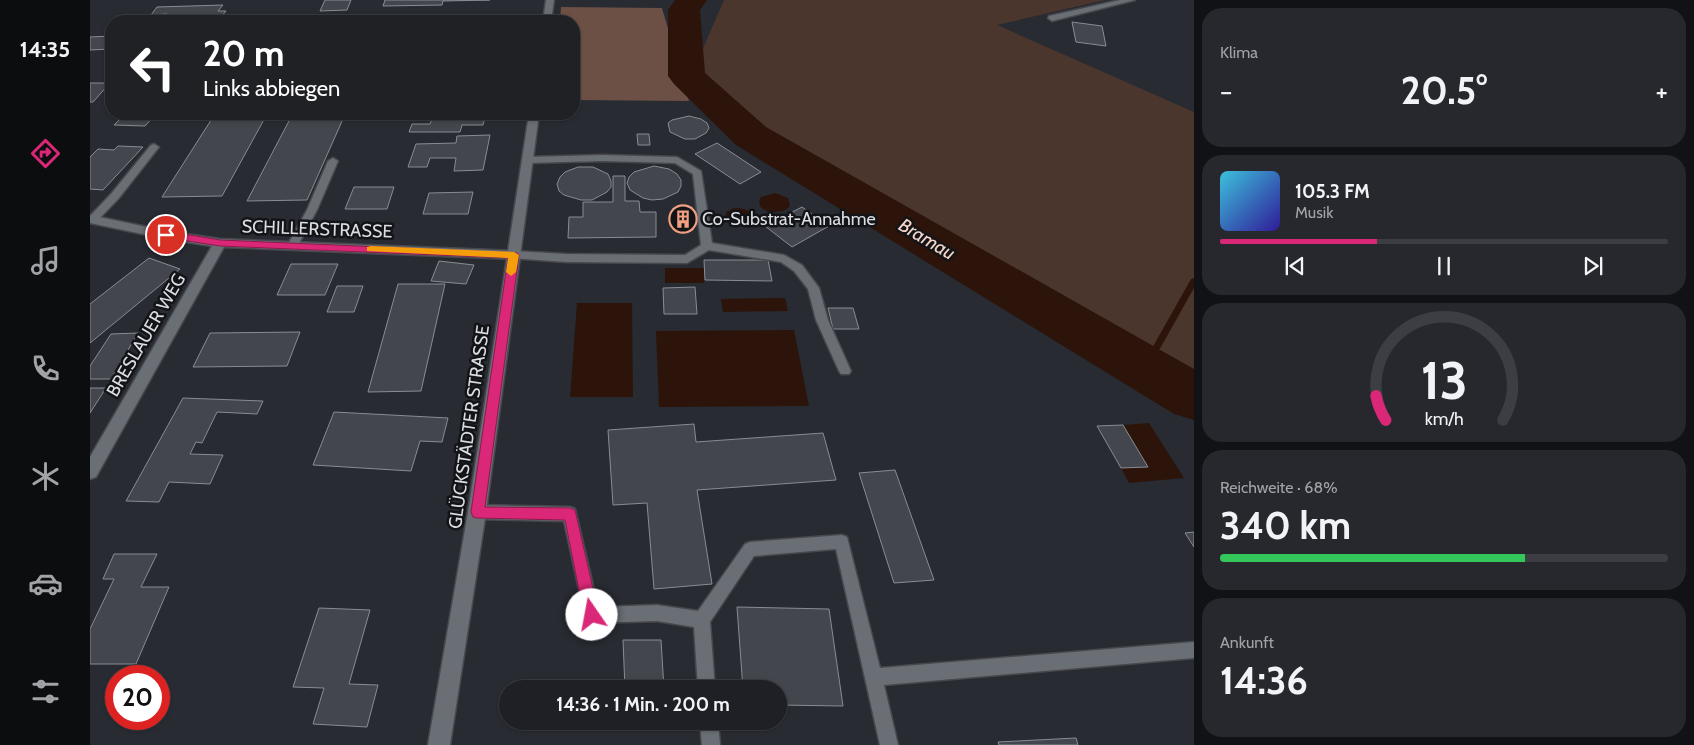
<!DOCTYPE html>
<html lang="de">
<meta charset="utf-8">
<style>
:root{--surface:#1e2026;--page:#26282e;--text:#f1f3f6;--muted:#a1a3a7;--line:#3c3e43;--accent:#db2777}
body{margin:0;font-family:Cabin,sans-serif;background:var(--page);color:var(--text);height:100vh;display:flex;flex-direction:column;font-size:19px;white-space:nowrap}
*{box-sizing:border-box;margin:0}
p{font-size:16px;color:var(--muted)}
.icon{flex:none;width:28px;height:28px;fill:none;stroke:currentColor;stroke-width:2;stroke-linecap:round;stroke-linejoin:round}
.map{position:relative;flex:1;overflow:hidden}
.panel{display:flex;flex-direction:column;gap:8px;padding:8px;background:#101215;width:500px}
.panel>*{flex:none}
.banner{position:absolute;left:15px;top:15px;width:475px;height:105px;border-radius:20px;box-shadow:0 1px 4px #0004,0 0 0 1px var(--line);background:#202124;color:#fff;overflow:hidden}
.speed{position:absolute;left:15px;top:665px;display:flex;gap:10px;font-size:25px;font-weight:700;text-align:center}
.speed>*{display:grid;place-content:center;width:65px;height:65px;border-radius:50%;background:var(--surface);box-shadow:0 1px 4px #0004,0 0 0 1px var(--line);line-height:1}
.speed .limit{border:8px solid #d22;background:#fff;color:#111}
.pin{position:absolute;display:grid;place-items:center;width:42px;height:42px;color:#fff;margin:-21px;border:2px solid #fff;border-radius:50%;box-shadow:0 1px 5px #0007}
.me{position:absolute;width:55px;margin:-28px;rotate:348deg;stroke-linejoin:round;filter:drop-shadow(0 0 4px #0008)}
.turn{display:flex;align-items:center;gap:18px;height:105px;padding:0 15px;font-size:22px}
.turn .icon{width:65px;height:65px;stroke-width:2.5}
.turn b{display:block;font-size:35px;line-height:42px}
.big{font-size:38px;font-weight:700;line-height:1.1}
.panel .tile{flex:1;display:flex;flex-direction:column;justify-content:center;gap:8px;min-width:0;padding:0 18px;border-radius:20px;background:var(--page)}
.panel .dial{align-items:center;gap:0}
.dial svg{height:130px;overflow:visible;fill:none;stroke:var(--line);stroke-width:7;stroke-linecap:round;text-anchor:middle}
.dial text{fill:var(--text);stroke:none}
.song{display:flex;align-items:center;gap:15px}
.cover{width:60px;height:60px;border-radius:8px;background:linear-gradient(135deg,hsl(190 70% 55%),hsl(250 70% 35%))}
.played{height:5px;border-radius:2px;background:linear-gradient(90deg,var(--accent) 35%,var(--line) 35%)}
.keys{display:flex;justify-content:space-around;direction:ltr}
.heat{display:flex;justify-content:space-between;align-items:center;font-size:28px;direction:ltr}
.charge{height:8px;border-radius:4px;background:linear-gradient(90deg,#34c759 68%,var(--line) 0)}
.trip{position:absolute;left:409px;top:680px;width:288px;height:50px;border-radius:25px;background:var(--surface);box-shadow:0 1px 4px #0004,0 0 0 1px var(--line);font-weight:700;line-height:50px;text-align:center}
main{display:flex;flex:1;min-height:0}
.dock{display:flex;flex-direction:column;width:90px;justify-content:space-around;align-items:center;background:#0c0d0f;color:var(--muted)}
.dock .icon{width:35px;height:35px}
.dock .current{color:var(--accent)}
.dock b{font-size:22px;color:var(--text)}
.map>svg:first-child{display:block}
</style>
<main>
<nav class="dock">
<b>14:35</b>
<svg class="icon current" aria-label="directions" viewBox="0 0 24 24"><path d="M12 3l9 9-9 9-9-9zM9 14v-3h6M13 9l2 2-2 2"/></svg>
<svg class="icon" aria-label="music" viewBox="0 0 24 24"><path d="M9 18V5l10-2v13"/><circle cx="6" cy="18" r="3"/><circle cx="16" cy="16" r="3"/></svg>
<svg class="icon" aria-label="phone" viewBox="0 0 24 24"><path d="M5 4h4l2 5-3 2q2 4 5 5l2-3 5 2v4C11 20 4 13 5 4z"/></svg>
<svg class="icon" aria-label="climate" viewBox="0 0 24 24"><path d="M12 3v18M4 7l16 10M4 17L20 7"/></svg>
<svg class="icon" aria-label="car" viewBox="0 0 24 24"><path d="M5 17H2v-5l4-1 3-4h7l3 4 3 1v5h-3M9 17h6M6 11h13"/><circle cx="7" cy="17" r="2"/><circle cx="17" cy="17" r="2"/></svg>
<svg class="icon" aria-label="filters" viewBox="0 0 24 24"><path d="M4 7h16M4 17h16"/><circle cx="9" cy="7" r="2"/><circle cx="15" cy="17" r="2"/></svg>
</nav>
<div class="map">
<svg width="1104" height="745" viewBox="0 0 1104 745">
<rect width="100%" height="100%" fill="#282b32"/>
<path fill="#4b362e" d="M634 0H1015L907 25 1104 112V372L668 134 601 76Z"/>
<path fill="#6d5045" d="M471 7 572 8 599 101 484 100V21H470Z"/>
<path fill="#2c140b" d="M685 193 698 198 700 206C692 217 662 213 671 197Z
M644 208C652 208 659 209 663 216L661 223C651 228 641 227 635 217L636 212Z
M575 268H614V283H575Z
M695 298 698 311 633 312 631 299Z
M487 303H542L543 397H480Z
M704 330 719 406 569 407 566 331Z
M1059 423 1094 478 1039 483 1031 468 1058 467 1033 425Z"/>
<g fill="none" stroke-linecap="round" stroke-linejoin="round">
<path fill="#2c140b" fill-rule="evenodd" d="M1104 278V288L1058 370H1052L1051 368 1052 366 1101 279Z"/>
<path fill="#2c140b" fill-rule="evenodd" d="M585 0H617L610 10 615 73 676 127 1104 369V420L1084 414 646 145 584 84 578 76V10Z"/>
</g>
<path fill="#43464d" stroke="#888c93" d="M235 0H261L257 10 230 11Z
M295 0H400L353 1 352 5 293 6Z
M133 5 128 11H136L131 17H136L134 21H65L74 19 77 14 61 15 67 7Z
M982 22 1012 26 1016 46 986 42Z
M21 36V49L0 50V37Z
M0 83H20L3 102H0Z
M35 114H66L55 126 24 125Z
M344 114H396L393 125H372L370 132H319L322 124H340Z
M176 116 132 196 72 197 123 117Z
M599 116 611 119 617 123 619 128 616 133 605 139H595L580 132 578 123 582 120Z
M200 119H253L217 200 157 201Z
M547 134H559L560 145H548Z
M400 135 393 170 364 171 366 158H340L337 167H318L326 144 366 143 367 136Z
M627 143 671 172 650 184 605 154Z
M28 146 53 147 13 190 0 189V157L8 149 24 150Z
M564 166 579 169 587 174 591 180V186L588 192 573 199 562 200 553 198 540 190 537 183 539 177 544 172Z
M488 167H503L518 174 521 181V187L517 192 502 200H491L474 195 469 191 467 184 470 177 475 172Z
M523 176H535V201H549L550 212H566V237L478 238 479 217H493V202H523Z
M264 187H304L297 209H255Z
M383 192 378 214H333L339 193Z
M602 207 603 230H584L583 208Z
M712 207 739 226 702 247 675 226Z
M59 258 90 269 0 343V304Z
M614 260H678L682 281 615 280Z
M349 261 384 265 376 284 341 281Z
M201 264H248L235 295H187Z
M308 284H355L331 391 278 392Z
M247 286H273L264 312H237Z
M605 287 607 314H574L573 288Z
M738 308H763L769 329H743Z
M210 332 197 366 103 367 120 333Z
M48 333 21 379H0V366L21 334Z
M0 388H16L0 413Z
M93 398 173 401 167 414 127 412 112 443 106 442 100 454 133 455 120 484 79 482 69 502 36 501Z
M244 412 358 418 352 442 330 441 321 471 223 465Z
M604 424 606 442 733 433 746 480 607 490 622 584 564 589 557 503 523 505 518 430Z
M1033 425 1058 467 1031 468 1007 426Z
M805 470 844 580 804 583 769 473Z
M1104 532V547L1095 533Z
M24 554H67L51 587H79L46 664H0V629L24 579H13Z
M647 607 739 609 753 706 688 705V689H653Z
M229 608 280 610 259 684 288 685 277 727 223 724 234 688 203 687Z
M533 640H571L574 689H535Z
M986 738 988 745H909L908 742Z"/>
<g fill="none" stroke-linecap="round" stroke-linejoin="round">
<g stroke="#46484d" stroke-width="3">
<path id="lane" d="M64 144 69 147 29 198 6 222 0 223V216L21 194 61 145Z
M513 155 587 157 611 171 622 243 694 255 712 265 729 288 738 320 761 371 759 374H751L749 371 726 320 718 289 704 271 691 262 619 250 597 263 476 262 420 258 419 255 420 252 424 251 476 254 595 255 611 245 603 174 585 163 513 161 437 163 432 160 437 157Z
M243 158 248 161 227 210 206 249H198L197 246 217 210 238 161Z
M387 505 480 507 485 509 508 607 567 605 608 611 655 544 660 542 752 535 757 537 790 668 1104 642V658L794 685 808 745H790L746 549 664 556 620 622 625 689H608L604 627 567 621 502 623 496 621 474 521 387 519 382 517 380 512 382 507Z
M610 721H628L630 745H612Z"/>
</g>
<g stroke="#46484d" stroke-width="3">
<path id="street" d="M1030 0H1045L962 21 958 18 959 16Z
M0 215 76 231 130 239 424 251 429 252 430 255 429 258 424 259 134 247 6 477 0 479V457L122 246 76 239 0 223Z"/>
</g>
<g stroke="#46484d" stroke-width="3">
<path id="secondary" d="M456 0H464L461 21H453Z
M439 114H449L396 512 360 745H338L378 512Z"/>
</g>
<use href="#lane" fill="#6a6e75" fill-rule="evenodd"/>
<use href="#street" fill="#6a6e75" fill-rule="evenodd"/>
<use href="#secondary" fill="#6a6e75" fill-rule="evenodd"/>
</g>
<path fill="#db2777" stroke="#8e194d" d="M76 231 130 240 427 253 429 255 395 507 480 508 485 510 509 615 507 620 502 622 496 620 494 615 475 520 387 518 383 517 381 512 418 258 130 246 72 237 71 235Z"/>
<path fill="#f59e0b" d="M281 246 424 252 429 255 426 272 421 276 416 272 418 258 277 251V247Z"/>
<defs>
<g id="building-ring" transform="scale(1.4375)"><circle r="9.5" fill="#121417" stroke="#f2a081" stroke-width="1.5"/><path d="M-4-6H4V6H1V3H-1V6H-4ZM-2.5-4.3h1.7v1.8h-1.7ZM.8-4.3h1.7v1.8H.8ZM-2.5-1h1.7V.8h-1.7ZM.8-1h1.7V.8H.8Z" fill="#f2a081"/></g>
</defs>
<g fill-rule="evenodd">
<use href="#building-ring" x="593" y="219"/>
</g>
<g text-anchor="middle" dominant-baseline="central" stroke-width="5" stroke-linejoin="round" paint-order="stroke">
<g font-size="18" fill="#dbdde2" stroke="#121417" text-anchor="start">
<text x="612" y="219">Co-Substrat-Annahme</text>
</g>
<g font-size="18" fill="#dbdde2" stroke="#121417">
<text transform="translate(227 229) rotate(2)">SCHILLERSTRASSE</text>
<text transform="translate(56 335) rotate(-60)">BRESLAUER WEG</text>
<text transform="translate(379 427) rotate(-82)">GLÜCKSTÄDTER STRASSE</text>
</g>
<g font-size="19" font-style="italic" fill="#f9d6c9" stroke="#121417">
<text transform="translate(837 239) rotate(31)">Bramau</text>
</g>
</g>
</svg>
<div class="speed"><div class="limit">20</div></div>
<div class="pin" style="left:76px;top:235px;background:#d93025"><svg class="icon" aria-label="arrive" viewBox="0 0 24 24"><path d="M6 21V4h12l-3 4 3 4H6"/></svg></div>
<svg class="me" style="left:502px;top:615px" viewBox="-20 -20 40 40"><circle r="19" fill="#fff"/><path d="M0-13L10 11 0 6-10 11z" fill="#db2777"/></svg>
<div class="trip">14:36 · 1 Min. · 200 m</div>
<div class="banner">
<div class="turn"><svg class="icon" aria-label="left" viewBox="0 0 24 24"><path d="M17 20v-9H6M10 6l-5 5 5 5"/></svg><div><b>20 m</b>Links abbiegen</div></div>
</div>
</div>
<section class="panel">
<div class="tile"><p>Klima</p>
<div class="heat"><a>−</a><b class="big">20.5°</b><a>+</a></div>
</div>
<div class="tile">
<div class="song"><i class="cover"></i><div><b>105.3 FM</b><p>Musik</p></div></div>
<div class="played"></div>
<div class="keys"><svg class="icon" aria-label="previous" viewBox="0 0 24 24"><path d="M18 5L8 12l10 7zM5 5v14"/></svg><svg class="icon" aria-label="pause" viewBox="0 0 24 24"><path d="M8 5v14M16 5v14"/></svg><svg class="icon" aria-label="next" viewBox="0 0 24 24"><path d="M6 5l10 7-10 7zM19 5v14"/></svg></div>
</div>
<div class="tile dial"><svg viewBox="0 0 100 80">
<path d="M14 69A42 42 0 1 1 86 69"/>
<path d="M14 69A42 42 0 0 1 8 54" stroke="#db2777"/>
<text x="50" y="56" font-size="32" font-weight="700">13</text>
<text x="50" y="72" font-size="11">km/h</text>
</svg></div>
<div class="tile"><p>Reichweite · 68%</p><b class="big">340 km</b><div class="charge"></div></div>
<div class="tile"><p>Ankunft</p><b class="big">14:36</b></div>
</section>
</main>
